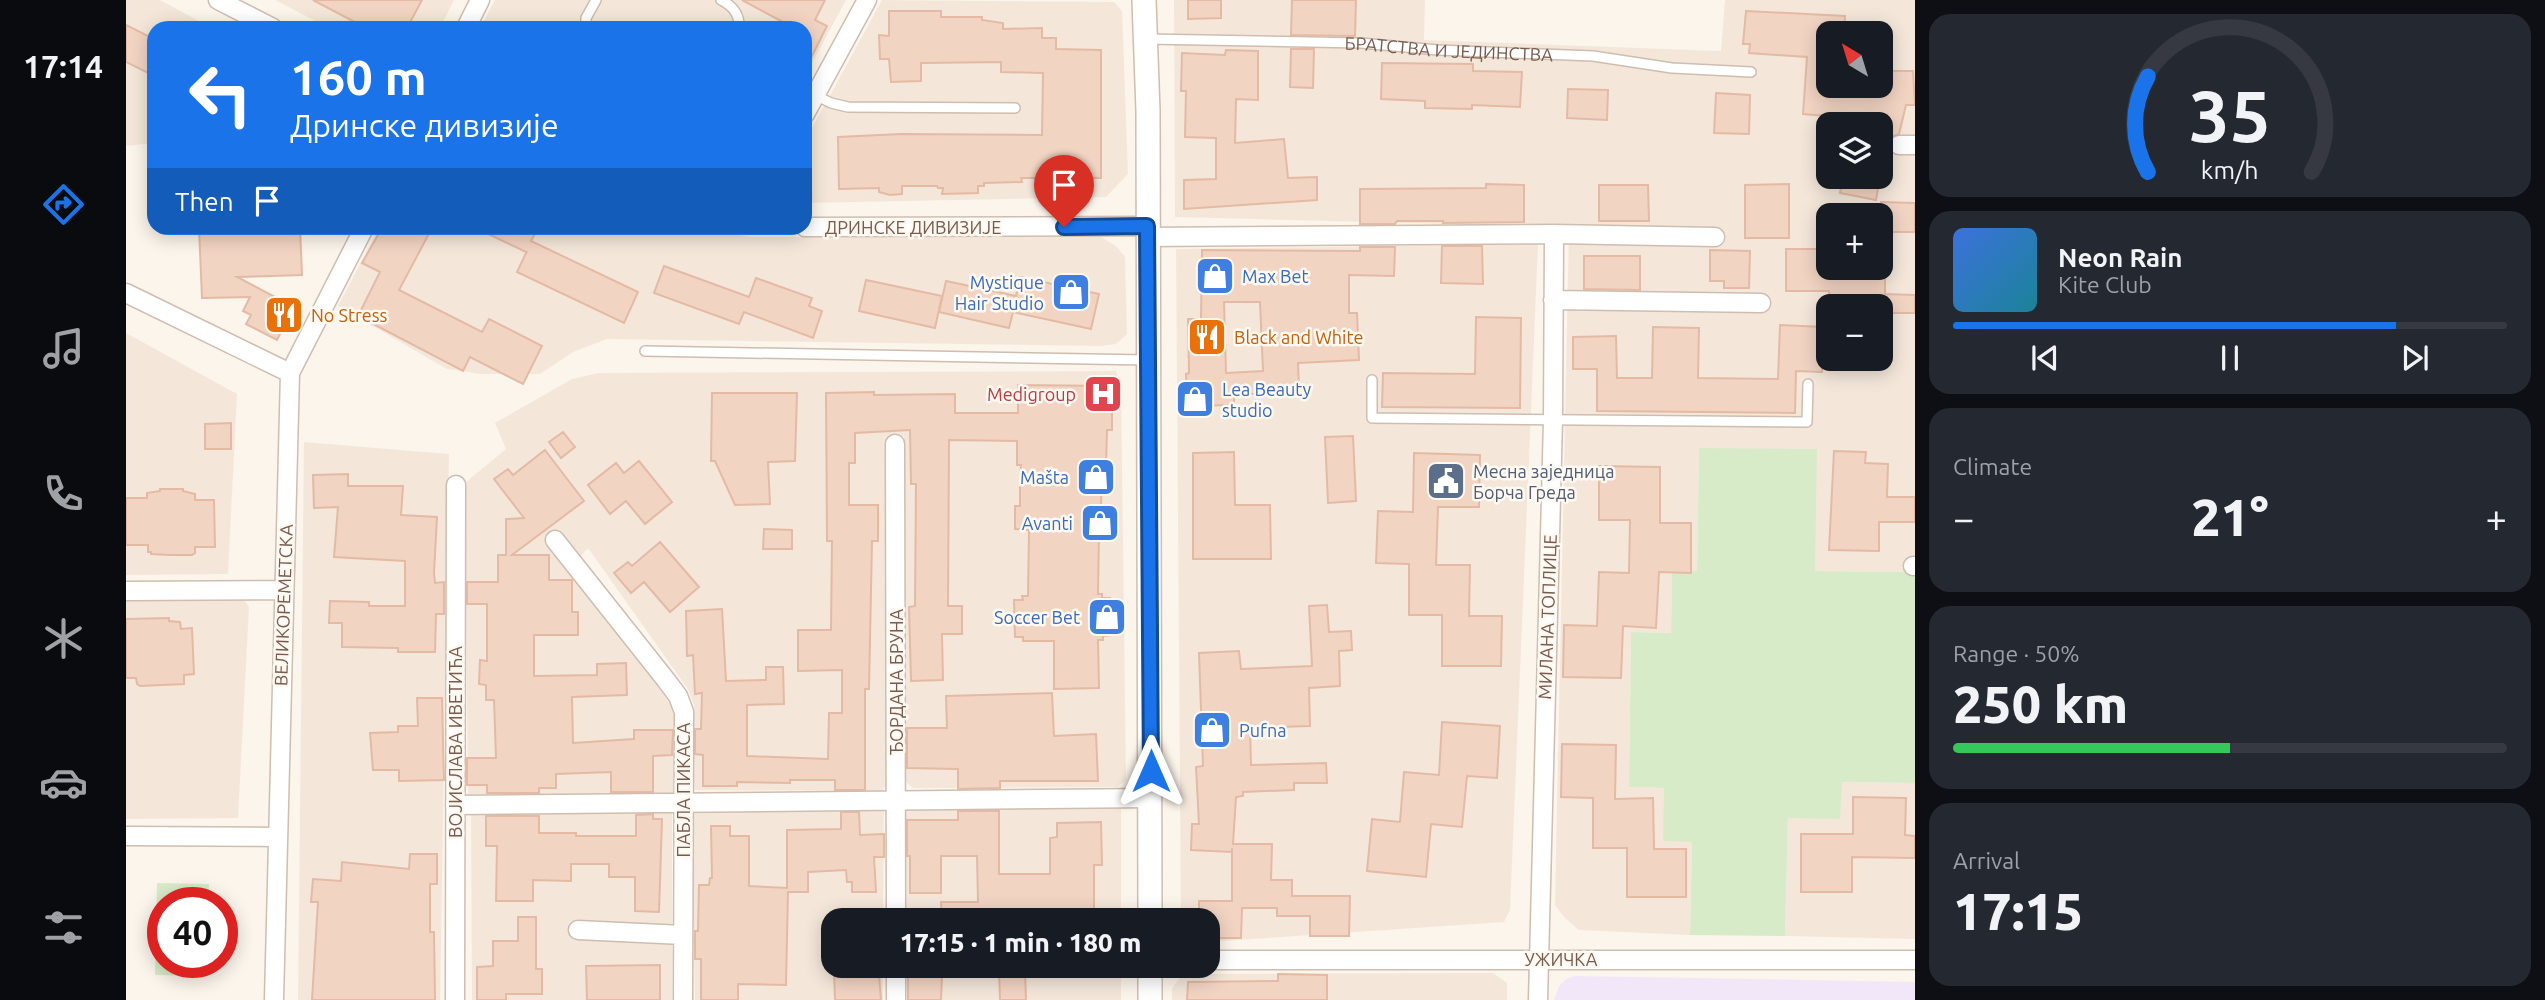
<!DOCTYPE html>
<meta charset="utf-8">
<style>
:root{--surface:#171b24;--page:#242831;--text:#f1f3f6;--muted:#9ea1a6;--line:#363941;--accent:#1a73e8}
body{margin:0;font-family:Ubuntu,sans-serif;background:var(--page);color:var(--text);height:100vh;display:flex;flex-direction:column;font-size:26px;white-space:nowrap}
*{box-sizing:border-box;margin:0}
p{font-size:23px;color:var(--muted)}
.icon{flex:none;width:38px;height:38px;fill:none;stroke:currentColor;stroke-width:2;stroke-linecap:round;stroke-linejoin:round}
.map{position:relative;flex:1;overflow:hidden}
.panel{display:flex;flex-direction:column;gap:14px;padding:14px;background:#0d0f14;width:630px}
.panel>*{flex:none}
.top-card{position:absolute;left:21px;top:21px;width:665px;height:214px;border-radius:21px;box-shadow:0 4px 18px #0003;background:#1a73e8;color:#fff;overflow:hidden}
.needle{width:46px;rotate:322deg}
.tools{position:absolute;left:1690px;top:21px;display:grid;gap:14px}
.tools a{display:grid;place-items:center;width:77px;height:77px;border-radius:14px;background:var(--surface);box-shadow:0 4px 18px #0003;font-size:35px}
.speed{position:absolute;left:21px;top:887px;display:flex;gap:14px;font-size:35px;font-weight:700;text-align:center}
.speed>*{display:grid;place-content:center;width:91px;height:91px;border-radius:50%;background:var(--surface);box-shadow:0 4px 18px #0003;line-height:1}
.speed .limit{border:10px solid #d22;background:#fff;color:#111}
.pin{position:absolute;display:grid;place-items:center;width:60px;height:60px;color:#fff;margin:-72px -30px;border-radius:50% 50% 50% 0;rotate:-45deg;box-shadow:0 0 7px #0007}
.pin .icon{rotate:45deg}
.me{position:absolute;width:77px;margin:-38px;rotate:0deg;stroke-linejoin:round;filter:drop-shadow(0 0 5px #0008)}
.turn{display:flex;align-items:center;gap:24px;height:147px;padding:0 28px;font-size:32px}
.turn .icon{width:91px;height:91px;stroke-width:2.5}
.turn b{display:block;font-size:49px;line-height:60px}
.then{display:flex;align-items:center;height:66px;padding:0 28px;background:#0003;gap:14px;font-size:26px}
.big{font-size:52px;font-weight:800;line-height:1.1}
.panel .widget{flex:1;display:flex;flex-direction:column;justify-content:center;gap:10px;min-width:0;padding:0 24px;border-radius:21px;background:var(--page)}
.panel .dial{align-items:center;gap:0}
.dial svg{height:182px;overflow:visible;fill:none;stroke:var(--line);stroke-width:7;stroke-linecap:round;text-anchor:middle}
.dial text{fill:var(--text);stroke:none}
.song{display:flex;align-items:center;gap:21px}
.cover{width:84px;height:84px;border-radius:10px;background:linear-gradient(135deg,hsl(220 70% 55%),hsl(190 70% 35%))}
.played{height:7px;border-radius:4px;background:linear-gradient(90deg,var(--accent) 80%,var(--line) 80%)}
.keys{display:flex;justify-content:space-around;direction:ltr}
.heat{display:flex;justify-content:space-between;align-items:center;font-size:38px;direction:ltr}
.charge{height:10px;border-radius:5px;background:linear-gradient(90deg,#34c759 50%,var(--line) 0)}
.trip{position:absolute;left:695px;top:908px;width:399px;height:70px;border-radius:21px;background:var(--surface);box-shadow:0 4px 18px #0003;font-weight:800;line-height:70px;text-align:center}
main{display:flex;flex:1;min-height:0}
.tab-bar{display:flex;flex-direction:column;width:126px;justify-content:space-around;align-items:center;background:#090b0e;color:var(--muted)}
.tab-bar .icon{width:49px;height:49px}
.tab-bar .on{color:var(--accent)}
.tab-bar b{font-size:32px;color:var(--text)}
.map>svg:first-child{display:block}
</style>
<main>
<nav class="tab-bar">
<b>17:14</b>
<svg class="icon on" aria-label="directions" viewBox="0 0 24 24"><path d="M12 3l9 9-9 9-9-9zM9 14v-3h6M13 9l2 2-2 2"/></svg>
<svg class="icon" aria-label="music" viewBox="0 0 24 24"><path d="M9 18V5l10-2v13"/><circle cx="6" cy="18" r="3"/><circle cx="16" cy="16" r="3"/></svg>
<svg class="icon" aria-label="phone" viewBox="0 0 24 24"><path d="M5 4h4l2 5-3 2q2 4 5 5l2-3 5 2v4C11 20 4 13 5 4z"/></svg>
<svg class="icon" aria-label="climate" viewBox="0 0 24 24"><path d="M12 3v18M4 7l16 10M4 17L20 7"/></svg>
<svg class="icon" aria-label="car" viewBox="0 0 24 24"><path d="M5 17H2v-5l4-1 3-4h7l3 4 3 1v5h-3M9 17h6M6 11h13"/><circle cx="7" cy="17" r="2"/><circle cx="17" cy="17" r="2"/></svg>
<svg class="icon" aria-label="filters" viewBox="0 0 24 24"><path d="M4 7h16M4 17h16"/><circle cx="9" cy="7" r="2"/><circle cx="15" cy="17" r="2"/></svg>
</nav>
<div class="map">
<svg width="1789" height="1000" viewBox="0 0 1789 1000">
<rect width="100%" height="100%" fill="#fcf5eb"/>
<path fill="#f4e7da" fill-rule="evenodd" d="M0 0H34L84 27 28 28V143L0 146Z
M149 0H328L314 28H203Z
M369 0H720L679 76V28H354Z
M756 0 988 2 996 11 1002 174 980 197 679 203V141Z
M1048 0H1299L1298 40 1595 51 1599 0H1789V572L1689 571 1573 448 1571 571H1546L1545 633 1505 632 1503 787 1538 788 1566 841 1564 935 1453 930 1439 918 1429 905 1443 227 1049 217ZM1703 33H1755V86H1703ZM1703 124H1755V177H1703ZM1703 215H1755V268H1703ZM1703 306H1755V359H1703Z
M253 228H572L624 237 974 236 991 247 999 257 1001 334 990 344 974 346 481 339 447 352 414 374H355L321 369 212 306Z
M1412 244 1384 910 1378 922 1082 942V920H1055L1050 249Z
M0 333 111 394 102 574 0 575Z
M990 371 995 387 1000 780 991 787 787 788 779 781 778 436 761 437V783L756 791 567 790 568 705 562 689 462 548 443 568 542 697 548 708 547 794H342L339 483 380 449 369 423 446 379 473 373Z
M178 442 323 454 314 1000H172Z
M115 596 123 607 112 818 0 819V598Z
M1715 782 1789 783V939L1659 936 1662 818Z
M995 806V920H781L779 808Z
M565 811H758L757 920H707V966H757V1000H569Z
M345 812H546V1000H346Z
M781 966H995V1000H782Z
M1367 973 1381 983V1000H1046V988L1057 974Z"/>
<path fill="#f2e7f9" d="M1449 976 1789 982V1000H1428L1433 986 1440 979Z"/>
<path fill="#d8ebc9" d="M1573 448 1691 449 1689 571 1789 572V783L1716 782 1714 819 1662 818 1659 936 1564 935 1566 842 1537 841 1538 788 1503 787 1505 632 1545 633 1546 571H1571Z
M31 883 83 884V903H37V962L82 963V976L29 975Z"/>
<path fill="#f2d4c3" stroke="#e4baa4" stroke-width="2" fill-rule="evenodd" d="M187 0H296L281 28H240Z
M616 0H699L689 20 701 26 679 70V28H651L655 21Z
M1062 0H1095V18L1062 19Z
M1166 0H1230L1229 36 1165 35Z
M763 11H815V17H856V20L877 23V29L916 28V38H930V49L975 50V178H895L896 182 858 183V186H852V193L816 194 817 188H812L811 186H776V194L764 195 753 192V188L713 189 712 137 775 134 916 135 917 73 875 72V62L795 63V81L765 82 763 59H754L753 35 763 36Z
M1620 11 1719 16 1718 33H1703V86H1755V71H1787L1789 105H1780L1773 134 1767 136 1762 142 1755 140V124H1714V117L1677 114 1681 57 1623 53 1624 44H1617Z
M0 25 28 39V76L0 62Z
M1165 49H1188L1187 88 1164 87Z
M1100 50 1132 51V100L1110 99 1109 143 1158 139 1162 178 1191 177V200L1058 209V180L1090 179V138L1059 137 1060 91H1055L1056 53 1099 55Z
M1256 63 1347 64V71L1396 72 1394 107 1346 105V109L1299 108V101L1255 99Z
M1442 89 1482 90 1481 120 1441 118Z
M1590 93 1624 95 1623 134 1588 133Z
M1717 177H1754L1750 200 1714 193Z
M1360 184 1398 185V222L1317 223V221H1271L1269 224H1234V189L1360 188Z
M1663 184V238H1619V185Z
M1473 185H1522L1523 221H1473Z
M1755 202 1789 203V232H1755Z
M73 228H174L176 275 111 277 168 307 151 340 120 324 125 315 117 311 124 297 76 298Z
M256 228H306L273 290 356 332 363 319 416 346 397 384 344 357 337 371 232 316 254 272 236 263Z
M350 228H412L405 241 512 292 498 323 391 272 401 251 400 252Z
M1316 246H1356L1357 284 1315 283Z
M1234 247H1269L1268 276 1223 275V313H1231L1233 360 1172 363 1173 391 1108 395V405L1061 406 1060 374 1063 373 1062 319H1075L1076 250 1234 251ZM1098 302H1134L1137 371 1100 373Z
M1660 249H1702V268H1759V294L1789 295V313H1755V306H1703V291H1660Z
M1584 250 1624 251 1623 288H1598V281H1584Z
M1458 256H1514V290L1458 289Z
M538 266 623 297 630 278 686 298 683 306 696 311 687 338 618 312 613 324 528 293Z
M894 277 973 294 965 329 887 312 883 328 813 312 820 281 890 296Z
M740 280 816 296 809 328 733 311Z
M1350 317 1395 318 1394 408 1256 407 1257 373 1349 374Z
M1654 325 1697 327 1696 372 1670 371 1669 413 1471 411V369H1447V337L1490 336 1491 378H1526L1527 327 1573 328 1572 378 1652 379Z
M892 385 986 386V430H981L980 467H976L975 508H979V532L973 531 972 594H976V598H984L985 635 977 636V640H972L973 688 928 689V641H897V637H889L888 600H897L896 596H902L903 530 889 529V506H894V485L895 465H891V441L823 440 822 606H836V634H816L817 680 785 681 783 607 789 606 790 484H785L784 430 729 433V463H723V505H752V541H746L743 689H739V790H709V780H664V783L611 782V786H577V755L569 754V729H575L576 693 569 694 567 655 561 656 560 611 596 609 600 681 640 680V667H657L658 704 621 705V756L702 759 703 713H716V670L672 671V630H705L706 541H701L700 393 748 392V395L829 394V413H892Z
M586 393H671L669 461 642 462 644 504 609 505 589 461H585Z
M105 423V449H79V424Z
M437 432 449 447 435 458 423 442Z
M1227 436 1230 501 1202 503 1199 437Z
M419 450 458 501 386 555H423V580H446V612H452V635H408V676L471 675V664L500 663 501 695 446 697 447 743 508 739V730H547L546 755 527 756V792H485V772L430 774V788H413V793H361V785H341V758H370L368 700H360V685L353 684 354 660 361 661V604H341V582H372V555H380V519L398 518 368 479 382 469 387 475Z
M1708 451 1740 452 1739 463 1762 464 1761 497H1789V522H1753V551L1703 550Z
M1108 452 1109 505H1144L1145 559H1067V453Z
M1288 453 1354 455 1353 507H1312L1310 565H1344L1343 616H1376L1375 666H1316V615H1283V564L1250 563 1252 511 1287 512Z
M513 461 546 502 519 524 500 501 484 514 462 485 490 463 498 473Z
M1473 466 1534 467V523H1565V573L1533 572 1530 628 1497 626 1495 678 1437 677 1438 625 1471 626 1473 572 1503 573 1504 520H1473Z
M222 474V486H277L275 515 311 517 308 573 309 583 318 582V614H310L309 652H272V648L216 647V623H203L204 601 243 602V606H279V561L208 557 212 507 188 508 187 475Z
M34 489H57V491L69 494V500H88L89 547H69V553L66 555H44L25 554V552H22V545H0V498H21V493L34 491Z
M638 529 666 530V549H637Z
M534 542 573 587 544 612 518 582 505 593 488 573 502 562 506 566Z
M1201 605 1203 632 1225 631 1226 650 1213 651 1214 686 1183 688 1184 726 1124 728 1125 765 1200 763 1201 783H1168V790L1117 792V796L1110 797 1107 844H1146L1145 880H1166V896H1224L1223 936H1184V916H1151V908H1116L1115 938H1082V920H1073V901H1106V848V852L1065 850 1066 824H1073L1070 767 1077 766 1073 653 1113 651 1115 669 1186 666 1183 606Z
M43 618V621L54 622 55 629 66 628 68 674 58 675V684L14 686 11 684 10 678H0V619Z
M926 693 928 736 970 734 972 781H874V788L832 789V769L781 768V728H821L820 696Z
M291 698H316L318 780 273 781V770H247L244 733 272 732V726H292Z
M1316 722 1374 726 1371 778 1341 776 1336 827 1305 824 1300 877 1241 871 1246 819 1274 822 1278 772 1313 775Z
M1436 744 1490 745 1489 799 1527 798 1528 849H1560V897H1501V848H1467V798L1435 797Z
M1727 797 1780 798 1779 835 1789 836V858L1726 857V892H1675V834H1727Z
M832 811H873V874H924V838L931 837V823L975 822 976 865H968V920H917V916L864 917 863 920H816L815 902H852L851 856H815V893H784V856H781V820H832Z
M715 812H733L734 835 758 834V857H748L750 892H726V882H721L720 870 682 872V892H662L660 985 612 984V1000H575V959H569V931H572L573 885H583L584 878H586L585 826H604V836H623V886L661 888V830L715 829Z
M527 814V819H536L533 912 509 911V877H483V864H445V881L407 880V901H370L371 846H360V816H413V833H450V836H510V815Z
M284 854H311V884H304V932H308L309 1000H186L192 902H185L187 879 215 881 216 862 283 869Z
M392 917H410V969H416V994H380V1000H351V967L367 966V941H392Z
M534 965V1000H461L460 966Z
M749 970 750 975H753L755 1000H709L708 971Z
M899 970 900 1000H874L873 971Z
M1152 974 1201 975V1000H1061L1062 982 1152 981Z
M782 976H816L815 1000H782Z"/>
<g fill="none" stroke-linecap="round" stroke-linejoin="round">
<g stroke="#cfbdb0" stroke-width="12">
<g id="service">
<path d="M595 0C607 6 614 15 613 28"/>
<path d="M460 28V18L470 0"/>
<path id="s1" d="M1020 39 1235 43 1312 50 1467 56 1546 68 1625 72"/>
<path d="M679 90 705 103 722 107 889 108"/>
<path d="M519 351 1021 360"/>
<path d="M1246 380V418L1681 422 1682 384"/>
</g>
</g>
<g stroke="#cfbdb0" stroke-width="21">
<path id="minor" d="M92 0 147 28
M340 28 354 0
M679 114 741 0
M1773 145H1789
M679 227 1021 226
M1021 237 1428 234 1589 237
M0 293 164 373
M1427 300 1635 303
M769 444 770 920
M429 540 540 680 552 696 558 712 557 1000
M1787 566H1789
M0 591 157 590
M329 805 1025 798
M0 836 151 837
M452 930 557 935
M1082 960H1789
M770 966V1000
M148 1000 164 373 238 228
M329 1000 330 485
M1412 1000 1427 420 1428 234"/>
</g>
<g stroke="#cfbdb0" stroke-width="26">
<path id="tertiary" d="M1018 0 1022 111 1024 920
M1024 966V1000"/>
</g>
<use href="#service" stroke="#fff" stroke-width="9"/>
<use href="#minor" stroke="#fff" stroke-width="18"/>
<use href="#tertiary" stroke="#fff" stroke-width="23"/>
</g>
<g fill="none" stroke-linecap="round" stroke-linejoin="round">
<g stroke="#114b97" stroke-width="18">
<path id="route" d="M938 227 1021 226 1025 771"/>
</g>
<use href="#route" stroke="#1a73e8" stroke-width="12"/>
</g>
<defs>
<g id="shop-square" transform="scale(2.0125)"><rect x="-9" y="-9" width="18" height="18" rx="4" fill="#3f7fe0" stroke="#fff9f2"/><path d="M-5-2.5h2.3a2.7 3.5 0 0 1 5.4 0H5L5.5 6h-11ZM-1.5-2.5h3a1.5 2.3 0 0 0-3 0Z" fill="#fff"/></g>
<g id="restaurant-square" transform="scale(2.0125)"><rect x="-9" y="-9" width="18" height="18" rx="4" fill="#e8710a" stroke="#fff9f2"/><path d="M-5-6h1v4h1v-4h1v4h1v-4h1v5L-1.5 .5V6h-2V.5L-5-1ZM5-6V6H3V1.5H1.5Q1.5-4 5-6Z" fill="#fff"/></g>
<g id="hospital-square" transform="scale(2.0125)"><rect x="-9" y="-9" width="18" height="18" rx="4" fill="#e0444e" stroke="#fff9f2"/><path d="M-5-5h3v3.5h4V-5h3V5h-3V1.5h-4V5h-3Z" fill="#fff"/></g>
<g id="civic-square" transform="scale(2.0125)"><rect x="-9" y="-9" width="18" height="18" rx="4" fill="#5c6f8a" stroke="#fff9f2"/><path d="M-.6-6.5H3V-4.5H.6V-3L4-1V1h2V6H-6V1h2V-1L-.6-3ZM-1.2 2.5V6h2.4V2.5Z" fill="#fff"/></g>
</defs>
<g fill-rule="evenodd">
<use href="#shop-square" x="1089" y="276"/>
<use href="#shop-square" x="945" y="292"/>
<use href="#restaurant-square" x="158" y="315"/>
<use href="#restaurant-square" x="1081" y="337"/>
<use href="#hospital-square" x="977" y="394"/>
<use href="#shop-square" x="1069" y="399"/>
<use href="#shop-square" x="970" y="477"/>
<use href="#civic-square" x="1320" y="481"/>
<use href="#shop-square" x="974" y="523"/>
<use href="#shop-square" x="981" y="617"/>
<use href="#shop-square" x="1086" y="730"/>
</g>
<g text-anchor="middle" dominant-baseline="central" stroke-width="5" stroke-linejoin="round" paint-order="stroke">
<g font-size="18" fill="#785b4e" stroke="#fff9f2">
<text stroke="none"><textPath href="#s1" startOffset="303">БРАТСТВА И ЈЕДИНСТВА</textPath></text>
<text x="787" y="227">ДРИНСКЕ ДИВИЗИЈЕ</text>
<text transform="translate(157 605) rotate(-88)">ВЕЛИКОРЕМЕТСКА</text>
<text transform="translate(1421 617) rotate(-88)">МИЛАНА ТОПЛИЦЕ</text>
<text transform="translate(770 682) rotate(-90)">ЂОРДАНА БРУНА</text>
<text transform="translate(329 742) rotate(-90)">ВОЈИСЛАВА ИВЕТИЋА</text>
<text transform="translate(557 790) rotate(-90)">ПАБЛА ПИКАСА</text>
<text x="1435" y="959">УЖИЧКА</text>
</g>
<g font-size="18" fill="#366cbe" stroke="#fff9f2" text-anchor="end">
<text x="1116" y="276" text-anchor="start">Max Bet</text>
<text x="918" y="282">Mystique<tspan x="918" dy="21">Hair Studio</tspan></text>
<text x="1096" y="389" text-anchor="start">Lea Beauty<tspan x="1096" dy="21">studio</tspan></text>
<text x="943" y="477">Mašta</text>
<text x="947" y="523">Avanti</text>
<text x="954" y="617">Soccer Bet</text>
<text x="1113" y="730" text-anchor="start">Pufna</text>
</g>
<g font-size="18" fill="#c56008" stroke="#fff9f2" text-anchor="start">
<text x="185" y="315">No Stress</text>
<text x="1108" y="337">Black and White</text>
</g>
<g font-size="18" fill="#be3a42" stroke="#fff9f2" text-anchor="end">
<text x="950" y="394">Medigroup</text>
</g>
<g font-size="18" fill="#4e5e75" stroke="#fff9f2" text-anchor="start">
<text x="1347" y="471">Месна заједница<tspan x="1347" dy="21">Борча Греда</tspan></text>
</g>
</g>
</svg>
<div class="tools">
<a><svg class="needle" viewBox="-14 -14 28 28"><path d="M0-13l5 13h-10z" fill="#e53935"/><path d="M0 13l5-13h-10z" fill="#9ea1a6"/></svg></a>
<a><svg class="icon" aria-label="layers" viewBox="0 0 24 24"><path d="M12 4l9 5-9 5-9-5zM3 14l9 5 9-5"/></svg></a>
<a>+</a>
<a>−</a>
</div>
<div class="speed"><div class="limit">40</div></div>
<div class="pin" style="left:938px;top:227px;background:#d93025"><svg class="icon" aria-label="arrive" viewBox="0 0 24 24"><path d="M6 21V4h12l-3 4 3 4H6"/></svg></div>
<svg class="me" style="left:1025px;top:771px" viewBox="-20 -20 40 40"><path d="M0-17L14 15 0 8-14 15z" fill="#1a73e8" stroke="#fff" stroke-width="4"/></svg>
<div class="trip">17:15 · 1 min · 180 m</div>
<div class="top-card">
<div class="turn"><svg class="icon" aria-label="left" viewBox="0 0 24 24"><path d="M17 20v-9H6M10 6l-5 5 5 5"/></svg><div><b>160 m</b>Дринске дивизије</div></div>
<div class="then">Then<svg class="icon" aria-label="arrive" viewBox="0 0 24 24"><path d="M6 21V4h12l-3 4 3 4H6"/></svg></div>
</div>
</div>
<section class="panel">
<div class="widget dial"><svg viewBox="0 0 100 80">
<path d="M14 69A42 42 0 1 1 86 69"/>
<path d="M14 69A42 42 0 0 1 14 27" stroke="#1a73e8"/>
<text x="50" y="56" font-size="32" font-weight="700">35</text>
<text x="50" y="72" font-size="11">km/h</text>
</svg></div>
<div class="widget">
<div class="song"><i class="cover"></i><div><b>Neon Rain</b><p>Kite Club</p></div></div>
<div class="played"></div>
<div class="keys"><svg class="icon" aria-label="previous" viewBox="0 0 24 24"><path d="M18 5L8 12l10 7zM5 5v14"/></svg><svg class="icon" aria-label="pause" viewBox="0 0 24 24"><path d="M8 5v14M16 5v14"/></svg><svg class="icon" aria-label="next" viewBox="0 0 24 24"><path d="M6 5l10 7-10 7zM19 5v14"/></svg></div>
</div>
<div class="widget"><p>Climate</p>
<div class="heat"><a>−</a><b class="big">21°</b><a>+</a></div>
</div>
<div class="widget"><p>Range · 50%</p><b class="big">250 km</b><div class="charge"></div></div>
<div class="widget"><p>Arrival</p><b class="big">17:15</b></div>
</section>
</main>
